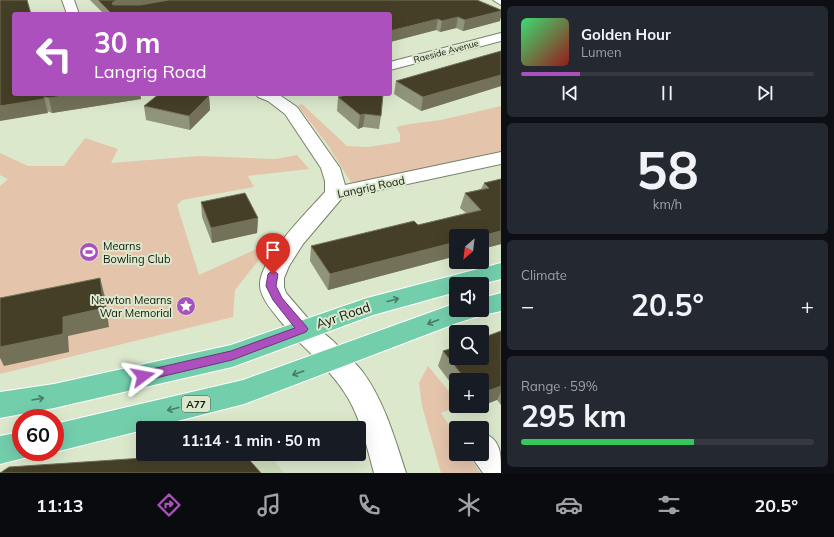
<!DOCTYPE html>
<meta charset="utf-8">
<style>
:root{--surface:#171b24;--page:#242831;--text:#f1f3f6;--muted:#9ea1a6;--line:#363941;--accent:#ab50bc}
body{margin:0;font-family:Mulish,sans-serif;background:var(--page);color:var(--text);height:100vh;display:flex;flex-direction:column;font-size:15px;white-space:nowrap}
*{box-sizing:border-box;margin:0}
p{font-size:13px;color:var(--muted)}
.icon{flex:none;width:22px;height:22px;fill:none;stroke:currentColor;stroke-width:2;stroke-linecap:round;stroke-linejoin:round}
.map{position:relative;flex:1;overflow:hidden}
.drawer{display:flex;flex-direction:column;gap:6px;padding:6px;background:#0d0f14;width:333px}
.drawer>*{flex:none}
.banner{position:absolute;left:12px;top:12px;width:380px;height:84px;border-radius:4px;box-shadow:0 4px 16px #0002;background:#ab50bc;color:#fff;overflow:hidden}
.needle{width:26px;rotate:208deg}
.fabs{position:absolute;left:449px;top:229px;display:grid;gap:8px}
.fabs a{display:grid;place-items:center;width:40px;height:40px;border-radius:4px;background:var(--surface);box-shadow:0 4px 16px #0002;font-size:20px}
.speed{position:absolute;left:12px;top:409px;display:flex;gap:8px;font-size:20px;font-weight:700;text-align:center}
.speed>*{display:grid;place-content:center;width:52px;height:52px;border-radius:50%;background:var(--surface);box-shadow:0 4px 16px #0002;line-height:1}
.speed .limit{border:6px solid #d22;background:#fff;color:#111}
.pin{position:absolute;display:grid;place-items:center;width:34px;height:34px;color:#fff;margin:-41px -17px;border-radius:50% 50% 50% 0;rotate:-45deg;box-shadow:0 0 4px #0007}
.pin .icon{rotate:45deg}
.me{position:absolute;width:44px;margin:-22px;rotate:77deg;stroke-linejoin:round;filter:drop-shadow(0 0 3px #0008)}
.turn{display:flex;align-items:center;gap:14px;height:84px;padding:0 16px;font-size:18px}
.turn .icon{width:52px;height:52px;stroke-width:2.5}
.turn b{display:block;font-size:28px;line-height:34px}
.big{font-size:30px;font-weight:700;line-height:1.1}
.drawer .widget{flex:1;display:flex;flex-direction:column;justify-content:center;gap:6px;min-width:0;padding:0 14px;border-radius:6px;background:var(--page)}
.drawer .dial{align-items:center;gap:0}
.dial b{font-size:52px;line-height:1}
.song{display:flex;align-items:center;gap:12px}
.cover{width:48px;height:48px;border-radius:6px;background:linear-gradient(135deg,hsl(140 70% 55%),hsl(0 70% 35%))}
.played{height:4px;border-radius:2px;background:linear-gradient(90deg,var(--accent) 20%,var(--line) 20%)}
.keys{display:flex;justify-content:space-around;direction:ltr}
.heat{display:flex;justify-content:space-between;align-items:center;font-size:22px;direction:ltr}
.charge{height:6px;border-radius:3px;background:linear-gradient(90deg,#34c759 59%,var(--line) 0)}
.trip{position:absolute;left:136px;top:421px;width:230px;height:40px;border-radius:4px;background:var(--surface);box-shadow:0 4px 16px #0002;font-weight:700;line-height:40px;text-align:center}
.menu{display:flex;height:64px;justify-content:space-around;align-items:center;background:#090b0e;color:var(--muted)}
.menu .icon{width:28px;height:28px}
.menu .current{color:var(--accent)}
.menu b{font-size:18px;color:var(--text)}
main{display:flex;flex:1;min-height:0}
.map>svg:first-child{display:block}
</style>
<main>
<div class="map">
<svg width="501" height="473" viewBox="0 0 501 473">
<rect width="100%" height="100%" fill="#dbe8cc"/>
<path fill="#cddcba" d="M170 454H270L284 473H88Z"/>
<path fill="#e4c5ac" d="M302 104 347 146 368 147 400 142V134L396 127 409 124 441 120 501 106V151L352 184 327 144 298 106Z
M85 138 118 149 111 163 199 156 275 159 297 155 309 169 248 176 254 187 182 200 177 205 199 275 274 241 235 290 233 317 0 374V186L8 179 0 175V153L28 166H64Z
M428 366 456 400V406H459L441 413 456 436V454H468L480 473H441L422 406 419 383Z"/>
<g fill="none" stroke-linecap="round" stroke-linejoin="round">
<g stroke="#768169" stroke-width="2">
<path id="minor" d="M62 0H74L79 14H67Z
M493 0H501V5Z
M501 33V41L390 70V62Z
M256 94H278L297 107 340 168 345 185 501 152V164L342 198 303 244 289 266 284 278V287L286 293 311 322 315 329 311 336C294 341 292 334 282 323 274 313 261 299 260 286 258 260 308 211 325 192V181L321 168 285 114 268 101 258 97Z
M482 432C501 440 501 452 501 473H483L471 456 470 454H482Z"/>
</g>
<g stroke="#768169" stroke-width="2">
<path id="tertiary" d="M302 319C314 323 322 332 332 340 342 350 353 360 362 371 384 400 395 439 406 473H374C367 448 361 420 348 398 334 374 312 355 293 336L289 329 293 322Z"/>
</g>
<g stroke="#fff" stroke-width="2">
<path id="primary" d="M501 263V279L482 284H456V292L373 315 232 367 54 408 0 418V392L54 384 231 345 367 298Z
M501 293V311L479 316 454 324 244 404 150 428H143V430L55 452V424L243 380 448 306 456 304V310H482V298Z
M21 432V452H34L32 456 0 464V436Z"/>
</g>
<use href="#minor" fill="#fff" fill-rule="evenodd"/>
<use href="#tertiary" fill="#fff" fill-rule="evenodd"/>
<use href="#primary" fill="#73ceac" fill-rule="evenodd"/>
</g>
<path fill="#90947a" d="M90 0H477L500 21 463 31 456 28 440 32 436 30 390 42V14H104Z
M501 51V86L421 111 394 94 396 81Z
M14 94H140L141 99 52 113 47 111 48 113Z
M209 96 210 110 190 130 146 120 144 106Z
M338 97 381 116 379 129 363 127 358 129 337 111Z
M501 179V244L328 290 310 261 311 246 418 225 466 213 460 208 465 193 481 189 484 183Z
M201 202 258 218 257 233 212 243 202 217Z
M501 331V405L482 380H456V390L438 366 443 351Z
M468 406H482L471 410Z"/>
<path fill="#737258" d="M117 0H168L114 14 112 3Z
M501 11V17L500 21 463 31 465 20Z
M458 17 456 28 440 32 442 21Z
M438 19 436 30 390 42V31Z
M501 75V86L421 111 423 97Z
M78 94H140L141 99 52 113 49 98Z
M209 96 210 110 190 130 189 116Z
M44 97 48 113 0 121V106Z
M365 114 363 127 358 129 360 115Z
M258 218 257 233 212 243 211 228Z
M501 231V244L482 249V236H481Z
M456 242V256L328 290 330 274Z
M100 278 105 297 109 327 68 336 69 352 4 366 0 358V340L63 317Z
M501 386V392L497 400 482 406V393Z
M473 406H482L471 410Z"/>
<path fill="#463f27" stroke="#737258" d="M0 0H27L31 14H14V94H78L49 98 44 97V99L0 106Z
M98 0H117L112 3 113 5H140L169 0H477L501 10V11L465 20 458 17 442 21 438 19 390 31V14H215V13L213 14H112Z
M501 51V75L423 97 396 81Z
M159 94H198L209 96 189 116 144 106Z
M350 94H383L381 116 365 114 360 115 338 97Z
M501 179V231L481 236H456V242L330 274 311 246 414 221 418 225 481 210 465 193 489 188 484 183Z
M245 193 258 218 211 228 201 202Z
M100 278 104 308 63 317V334L0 347V298Z
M501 331V386L482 393V380H466L443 351 456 347V358H482V338Z
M203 454H244L261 473H0L9 467Z"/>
<defs><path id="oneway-shaft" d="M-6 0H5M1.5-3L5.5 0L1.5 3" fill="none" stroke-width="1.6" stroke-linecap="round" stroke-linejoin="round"/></defs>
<g stroke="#477b64">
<use href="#oneway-shaft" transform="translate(393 300) rotate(-15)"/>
<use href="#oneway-shaft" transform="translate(433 322) rotate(159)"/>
<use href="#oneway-shaft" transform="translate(298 373) rotate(160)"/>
<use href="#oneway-shaft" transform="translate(38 399) rotate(-10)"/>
<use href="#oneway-shaft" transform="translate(173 409) rotate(166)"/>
</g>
<path fill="#ab50bc" stroke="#6f347a" d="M273 270 278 274 276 286 282 298 306 326 308 329 306 332 232 360 143 381 139 379 137 376 139 372 143 371 231 351 295 328 273 300 266 286 268 274Z"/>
<defs>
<g id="stadium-disc" transform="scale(1)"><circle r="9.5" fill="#ab50bc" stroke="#dbe8cc"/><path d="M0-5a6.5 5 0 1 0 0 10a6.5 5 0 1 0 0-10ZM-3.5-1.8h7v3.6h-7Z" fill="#fff"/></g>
<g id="sight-disc" transform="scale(1)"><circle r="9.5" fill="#ab50bc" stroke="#dbe8cc"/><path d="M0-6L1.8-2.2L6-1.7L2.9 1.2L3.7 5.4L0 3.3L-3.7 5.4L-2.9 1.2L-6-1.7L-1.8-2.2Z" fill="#fff"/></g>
</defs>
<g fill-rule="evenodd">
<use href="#stadium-disc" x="89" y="252"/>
<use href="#sight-disc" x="186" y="306"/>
</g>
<g text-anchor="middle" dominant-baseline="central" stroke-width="4" stroke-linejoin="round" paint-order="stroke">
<g font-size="9" fill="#12160d" stroke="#dbe8cc">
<text transform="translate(446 51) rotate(-15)">Raeside Avenue</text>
</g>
<rect fill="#dbe8cc" stroke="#4e5546" stroke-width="1" x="182" y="396" width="28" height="16" rx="3"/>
<g font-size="10" font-weight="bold" fill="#12160d">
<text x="196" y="404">A77</text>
</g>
<g font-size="11" fill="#12160d" stroke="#dbe8cc">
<text transform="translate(371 187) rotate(-12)">Langrig Road</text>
</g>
<g font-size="11" fill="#12160d" stroke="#dbe8cc" text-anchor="start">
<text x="103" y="246">Mearns<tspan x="103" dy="13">Bowling Club</tspan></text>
<text x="172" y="300" text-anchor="end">Newton Mearns<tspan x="172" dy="13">War Memorial</tspan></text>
</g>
<g font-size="13" fill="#12160d" stroke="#dbe8cc">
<text transform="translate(343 315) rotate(-19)">Ayr Road</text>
</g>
</g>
</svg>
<div class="fabs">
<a><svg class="needle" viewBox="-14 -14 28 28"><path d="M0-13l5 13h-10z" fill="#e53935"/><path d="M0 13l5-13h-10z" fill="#9ea1a6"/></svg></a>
<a><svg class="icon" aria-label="sound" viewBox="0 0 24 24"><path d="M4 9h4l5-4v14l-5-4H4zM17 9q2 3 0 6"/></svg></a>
<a><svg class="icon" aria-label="search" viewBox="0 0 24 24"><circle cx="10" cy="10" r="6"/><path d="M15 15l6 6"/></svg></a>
<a>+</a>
<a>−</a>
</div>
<div class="speed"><div class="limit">60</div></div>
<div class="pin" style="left:273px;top:274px;background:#d93025"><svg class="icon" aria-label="arrive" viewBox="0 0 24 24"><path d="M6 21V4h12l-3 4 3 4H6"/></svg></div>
<svg class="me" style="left:143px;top:376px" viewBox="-20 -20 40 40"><path d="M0-17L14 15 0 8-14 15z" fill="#ab50bc" stroke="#fff" stroke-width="4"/></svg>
<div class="trip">11:14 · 1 min · 50 m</div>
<div class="banner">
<div class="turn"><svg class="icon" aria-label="left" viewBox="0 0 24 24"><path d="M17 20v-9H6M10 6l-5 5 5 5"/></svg><div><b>30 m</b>Langrig Road</div></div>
</div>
</div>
<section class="drawer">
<div class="widget">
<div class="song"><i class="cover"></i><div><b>Golden Hour</b><p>Lumen</p></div></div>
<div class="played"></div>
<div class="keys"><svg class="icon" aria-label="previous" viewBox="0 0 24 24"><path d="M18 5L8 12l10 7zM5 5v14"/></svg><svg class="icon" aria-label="pause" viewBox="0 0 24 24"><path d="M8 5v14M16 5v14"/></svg><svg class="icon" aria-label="next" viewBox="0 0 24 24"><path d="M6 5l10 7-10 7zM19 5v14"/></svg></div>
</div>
<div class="widget dial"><b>58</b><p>km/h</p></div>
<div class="widget"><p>Climate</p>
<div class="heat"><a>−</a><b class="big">20.5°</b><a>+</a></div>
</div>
<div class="widget"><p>Range · 59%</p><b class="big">295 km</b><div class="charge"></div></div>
</section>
</main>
<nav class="menu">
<b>11:13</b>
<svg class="icon current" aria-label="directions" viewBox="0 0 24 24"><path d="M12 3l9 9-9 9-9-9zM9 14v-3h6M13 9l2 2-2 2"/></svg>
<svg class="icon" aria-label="music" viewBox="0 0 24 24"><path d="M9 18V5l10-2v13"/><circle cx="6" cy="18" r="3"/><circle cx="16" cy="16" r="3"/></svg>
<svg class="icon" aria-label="phone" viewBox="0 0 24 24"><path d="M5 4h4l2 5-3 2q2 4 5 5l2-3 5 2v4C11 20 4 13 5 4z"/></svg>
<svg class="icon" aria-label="climate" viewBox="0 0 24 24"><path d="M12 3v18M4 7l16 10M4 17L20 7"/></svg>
<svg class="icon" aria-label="car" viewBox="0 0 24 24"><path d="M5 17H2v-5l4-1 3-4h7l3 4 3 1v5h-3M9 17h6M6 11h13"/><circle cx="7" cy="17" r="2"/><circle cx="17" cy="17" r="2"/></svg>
<svg class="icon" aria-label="filters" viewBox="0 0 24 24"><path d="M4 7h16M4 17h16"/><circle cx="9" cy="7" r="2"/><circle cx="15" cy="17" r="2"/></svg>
<b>20.5°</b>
</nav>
